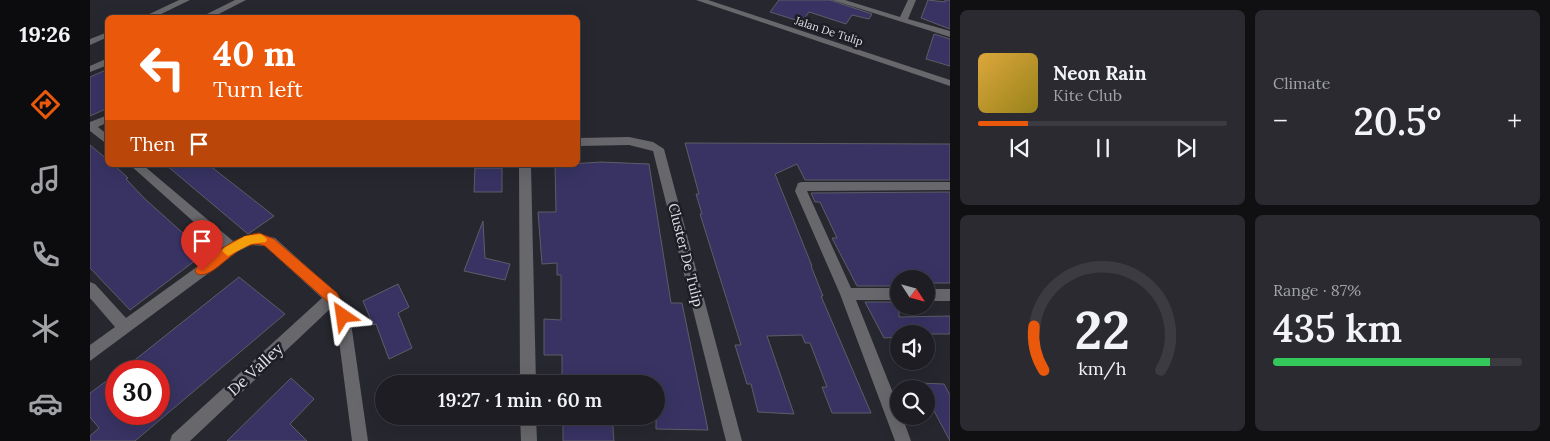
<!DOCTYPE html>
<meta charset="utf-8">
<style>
:root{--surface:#1d1d23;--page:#2a2a30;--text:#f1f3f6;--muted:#a0a2a6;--line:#3b3b41;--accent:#ea580c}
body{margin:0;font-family:Lora,serif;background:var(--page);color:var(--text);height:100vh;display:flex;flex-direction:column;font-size:19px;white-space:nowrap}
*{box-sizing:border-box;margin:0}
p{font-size:16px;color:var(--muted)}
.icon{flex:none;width:28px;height:28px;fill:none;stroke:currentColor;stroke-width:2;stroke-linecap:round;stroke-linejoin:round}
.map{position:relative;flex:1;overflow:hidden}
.sheet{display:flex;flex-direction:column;gap:10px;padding:10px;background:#101013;width:600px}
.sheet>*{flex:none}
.guide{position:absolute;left:15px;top:15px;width:475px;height:152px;border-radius:8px;box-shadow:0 5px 20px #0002,0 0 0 1px var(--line);background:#ea580c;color:#fff;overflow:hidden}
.needle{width:32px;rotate:126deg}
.tools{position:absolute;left:800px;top:270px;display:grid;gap:10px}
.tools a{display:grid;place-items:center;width:45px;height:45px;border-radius:50%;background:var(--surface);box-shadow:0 5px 20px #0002,0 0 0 1px var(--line);font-size:25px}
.speed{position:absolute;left:15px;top:360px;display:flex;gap:10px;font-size:25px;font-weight:700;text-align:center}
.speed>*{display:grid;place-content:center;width:65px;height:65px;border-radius:50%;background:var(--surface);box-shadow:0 5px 20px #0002,0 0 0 1px var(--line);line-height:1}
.speed .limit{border:8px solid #d22;background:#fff;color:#111}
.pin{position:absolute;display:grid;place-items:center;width:42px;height:42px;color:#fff;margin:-51px -21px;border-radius:50% 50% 50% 0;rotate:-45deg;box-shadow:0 0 5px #0007}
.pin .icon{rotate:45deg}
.me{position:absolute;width:55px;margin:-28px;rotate:328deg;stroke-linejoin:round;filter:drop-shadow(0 0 4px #0008)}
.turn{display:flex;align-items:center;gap:18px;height:105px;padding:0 25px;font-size:22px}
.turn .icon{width:65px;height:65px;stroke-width:2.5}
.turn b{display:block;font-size:35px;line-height:42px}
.then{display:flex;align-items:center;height:48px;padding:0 25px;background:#0003;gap:10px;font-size:19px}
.big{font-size:38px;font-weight:600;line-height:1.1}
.sheet .card{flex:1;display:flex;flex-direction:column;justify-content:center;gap:8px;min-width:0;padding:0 18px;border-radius:8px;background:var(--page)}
.sheet .dial{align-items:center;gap:0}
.dial svg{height:130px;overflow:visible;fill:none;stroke:var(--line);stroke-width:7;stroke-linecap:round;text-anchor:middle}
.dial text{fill:var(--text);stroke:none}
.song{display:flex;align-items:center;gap:15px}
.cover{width:60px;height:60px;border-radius:8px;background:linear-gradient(135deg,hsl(40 70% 55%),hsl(50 70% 35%))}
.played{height:5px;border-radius:2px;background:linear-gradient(90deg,var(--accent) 20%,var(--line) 20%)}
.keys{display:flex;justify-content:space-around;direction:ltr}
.heat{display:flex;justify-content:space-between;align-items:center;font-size:28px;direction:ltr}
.charge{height:8px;border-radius:4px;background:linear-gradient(90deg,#34c759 87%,var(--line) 0)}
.sheet .tiles{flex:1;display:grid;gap:10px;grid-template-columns:repeat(2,1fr)}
.trip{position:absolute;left:285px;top:375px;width:290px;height:50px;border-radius:25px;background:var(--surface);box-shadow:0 5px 20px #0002,0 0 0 1px var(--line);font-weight:600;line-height:50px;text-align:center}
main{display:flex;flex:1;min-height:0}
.menu{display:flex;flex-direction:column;width:90px;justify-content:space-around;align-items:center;background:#0c0c0e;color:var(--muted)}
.menu .icon{width:35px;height:35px}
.menu .current{color:var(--accent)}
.menu b{font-size:22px;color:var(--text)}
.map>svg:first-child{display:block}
</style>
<main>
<nav class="menu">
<b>19:26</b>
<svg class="icon current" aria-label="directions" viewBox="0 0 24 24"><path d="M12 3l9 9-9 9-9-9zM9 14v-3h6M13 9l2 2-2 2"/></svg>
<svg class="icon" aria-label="music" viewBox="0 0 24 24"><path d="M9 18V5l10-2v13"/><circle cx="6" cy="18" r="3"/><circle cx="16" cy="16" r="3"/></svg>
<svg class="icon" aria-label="phone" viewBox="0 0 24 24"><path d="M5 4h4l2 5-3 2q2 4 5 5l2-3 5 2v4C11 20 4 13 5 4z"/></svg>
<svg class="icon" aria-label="climate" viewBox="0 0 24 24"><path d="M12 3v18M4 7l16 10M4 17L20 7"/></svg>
<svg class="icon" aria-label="car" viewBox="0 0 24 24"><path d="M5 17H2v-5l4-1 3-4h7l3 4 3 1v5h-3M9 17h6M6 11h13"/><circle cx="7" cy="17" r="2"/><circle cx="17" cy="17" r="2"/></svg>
</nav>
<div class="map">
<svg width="860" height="441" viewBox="0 0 860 441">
<rect width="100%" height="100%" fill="#27272f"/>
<path fill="#383363" stroke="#5d5d67" d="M689 0H740L782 14 779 19 762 15 756 24 719 12 712 22 680 12Z
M838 0 855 2V0H860V29L831 18Z
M844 34 860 39V66L836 59Z
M18 69V108L0 116V77Z
M595 143 860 144V180H715L707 164 685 174 722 266H721L733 296H731L781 413H742L732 387H737L720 343H715L712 335 677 336 704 414 668 412 661 384H657L645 345H651L610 214H612L606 194H609Z
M0 145 18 160V165H24L38 178 36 179 55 199 115 253 40 310 0 268Z
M511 162 559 164 581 303H592L618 430 566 429V384H472V355H454V319L471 320V275H467V263L452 264 448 212H466L465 165Z
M76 165H119L184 216 158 234Z
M385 168H412V192H384Z
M860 192V283H836V279H809V286H767L742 238H747L730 202H725L721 193Z
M393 221 395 258 420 264 415 280 374 271Z
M149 277 195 314 45 441H0V436L9 428 0 417V393L26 374V414H69V371H31Z
M308 284 319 307 308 313 322 348 299 359 286 324 283 325 273 301Z
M775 302H809V317L860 316V334H809V337L794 338Z
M201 378 224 399 200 424 217 441H137Z
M830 383 854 384 860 395V441L836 396V389H833Z
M473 416H522L524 441H473Z"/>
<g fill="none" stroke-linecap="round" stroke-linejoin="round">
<path fill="#67676c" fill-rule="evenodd" d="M89 0H100L63 18H51Z
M145 0H156L121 18H109Z
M606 0H618L860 80V86Z
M742 0H755L810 17 818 0H826L818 19 860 31V37Z
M18 32V37L0 45V39Z
M18 58V65L0 72V66Z
M18 115V122L8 127 18 135V145L0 131V122Z
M539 137 563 142 574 149 652 441H636L563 151 539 145 488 146V138Z
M40 165H53L143 241 165 234 185 238 247 294 260 316 278 441H262L246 317 241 308 100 441H80L82 435 232 298 175 246 161 245 147 252 0 361V345L25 327 0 298V282L5 284 36 318 133 248Z
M429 165H441L446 384H430Z
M712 182H860V190L717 191 761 288H809V300H766L809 408V416H812L821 441H805L750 294 705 191 708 183Z
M836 289H860V301H836Z
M430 416H446L447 441H431Z"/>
</g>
<path fill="#ea580c" stroke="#983908" d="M169 233 184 239 247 293 259 316 257 321 253 322 248 321 238 302 175 246C148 235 126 281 107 274L105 271 107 267C126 253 145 236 169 233Z"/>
<path fill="#f59e0b" d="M171 234 177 239 176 242 161 244 138 256 132 251 134 248 155 236Z"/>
<g text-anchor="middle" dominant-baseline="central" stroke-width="5" stroke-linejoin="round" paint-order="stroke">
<g font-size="11" fill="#e0e0e6" stroke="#1d1d25">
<text transform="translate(739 31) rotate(18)">Jalan De Tulip</text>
</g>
<g font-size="14" fill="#e0e0e6" stroke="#1d1d25">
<text transform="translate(596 255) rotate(76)">Cluster De Tulip</text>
</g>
<g font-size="16" fill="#e0e0e6" stroke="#1d1d25">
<text transform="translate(165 369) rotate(-43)">De Valley</text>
</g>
</g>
</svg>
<div class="tools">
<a><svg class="needle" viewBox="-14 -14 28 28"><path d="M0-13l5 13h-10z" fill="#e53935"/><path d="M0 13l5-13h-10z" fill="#a0a2a6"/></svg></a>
<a><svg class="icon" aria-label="sound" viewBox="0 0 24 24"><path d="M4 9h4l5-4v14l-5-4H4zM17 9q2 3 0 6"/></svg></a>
<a><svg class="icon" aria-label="search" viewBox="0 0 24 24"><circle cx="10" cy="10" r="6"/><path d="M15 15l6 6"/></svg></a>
</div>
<div class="speed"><div class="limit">30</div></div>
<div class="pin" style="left:112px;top:271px;background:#d93025"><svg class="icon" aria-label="arrive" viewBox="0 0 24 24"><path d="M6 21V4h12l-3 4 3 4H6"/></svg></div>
<svg class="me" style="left:253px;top:316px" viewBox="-20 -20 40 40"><path d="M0-17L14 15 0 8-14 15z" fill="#ea580c" stroke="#fff" stroke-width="4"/></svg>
<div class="trip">19:27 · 1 min · 60 m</div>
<div class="guide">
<div class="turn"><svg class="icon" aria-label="left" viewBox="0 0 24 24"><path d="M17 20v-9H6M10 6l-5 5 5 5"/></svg><div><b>40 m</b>Turn left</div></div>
<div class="then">Then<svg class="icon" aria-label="arrive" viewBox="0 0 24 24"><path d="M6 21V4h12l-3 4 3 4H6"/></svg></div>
</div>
</div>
<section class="sheet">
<div class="tiles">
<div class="card">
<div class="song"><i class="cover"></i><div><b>Neon Rain</b><p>Kite Club</p></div></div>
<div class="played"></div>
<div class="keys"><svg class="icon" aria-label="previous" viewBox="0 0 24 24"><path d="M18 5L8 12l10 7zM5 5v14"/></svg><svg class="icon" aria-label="pause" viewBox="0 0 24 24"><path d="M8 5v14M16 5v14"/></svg><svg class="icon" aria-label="next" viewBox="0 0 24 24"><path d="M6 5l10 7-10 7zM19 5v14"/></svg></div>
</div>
<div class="card"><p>Climate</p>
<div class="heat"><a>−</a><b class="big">20.5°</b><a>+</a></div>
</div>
<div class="card dial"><svg viewBox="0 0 100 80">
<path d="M14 69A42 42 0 1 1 86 69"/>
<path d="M14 69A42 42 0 0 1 8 42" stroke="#ea580c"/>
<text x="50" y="56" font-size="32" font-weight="700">22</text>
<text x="50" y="72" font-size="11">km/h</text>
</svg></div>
<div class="card"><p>Range · 87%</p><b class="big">435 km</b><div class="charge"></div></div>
</div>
</section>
</main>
